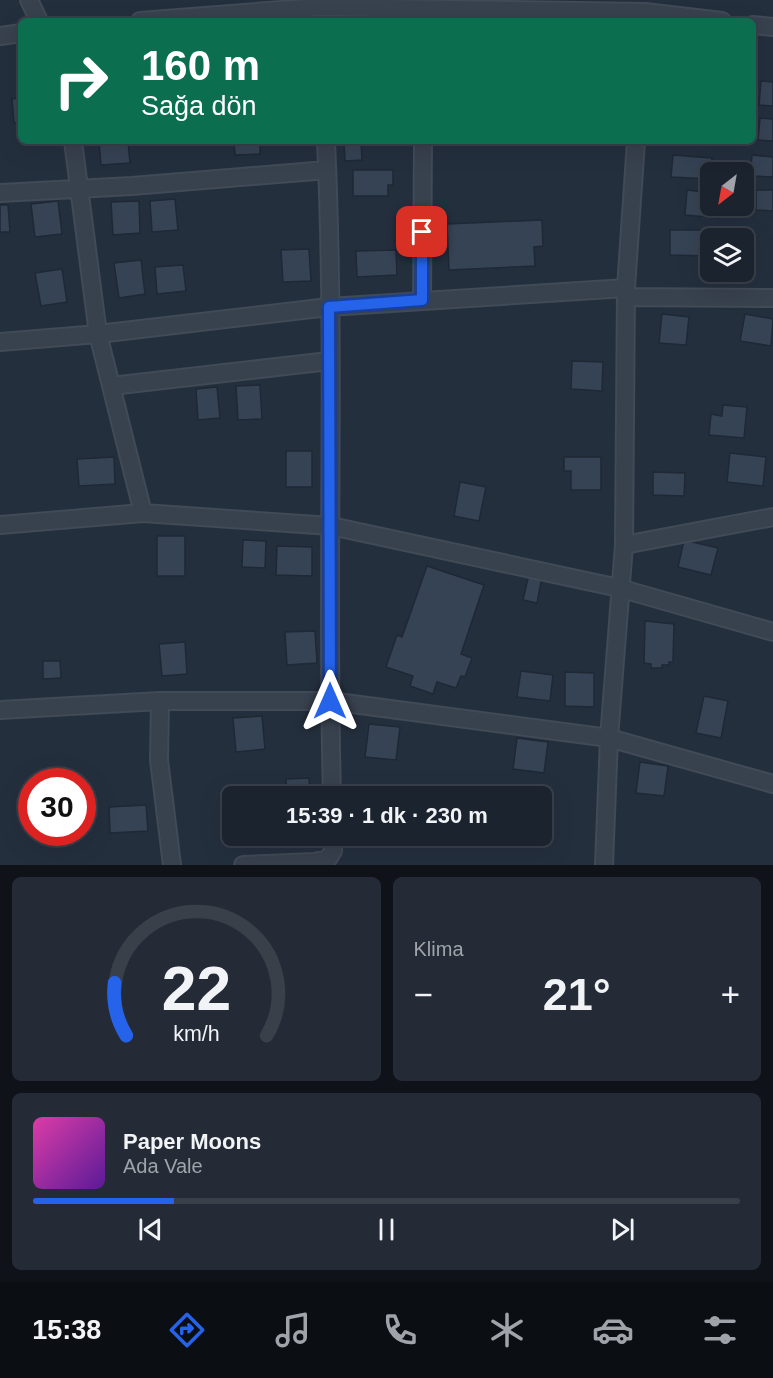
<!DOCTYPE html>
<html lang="tr">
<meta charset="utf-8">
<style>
:root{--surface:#1b232e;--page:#242b36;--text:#f1f3f6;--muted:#a0a4aa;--line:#39404a;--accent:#2563eb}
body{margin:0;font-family:Arial,sans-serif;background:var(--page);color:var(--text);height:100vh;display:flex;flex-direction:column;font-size:22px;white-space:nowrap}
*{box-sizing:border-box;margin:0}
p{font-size:20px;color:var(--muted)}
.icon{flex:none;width:33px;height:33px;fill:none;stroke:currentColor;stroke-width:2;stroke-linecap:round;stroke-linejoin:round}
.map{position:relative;height:865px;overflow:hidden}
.drawer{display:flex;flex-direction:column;gap:12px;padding:12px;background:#0f1319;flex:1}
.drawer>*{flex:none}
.guide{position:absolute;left:18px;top:18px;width:738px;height:126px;border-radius:9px;box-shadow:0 6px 24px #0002,0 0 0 2px var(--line);background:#0b6e4f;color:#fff;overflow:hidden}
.needle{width:39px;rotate:211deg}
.tools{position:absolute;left:700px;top:162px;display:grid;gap:12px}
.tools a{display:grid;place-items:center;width:54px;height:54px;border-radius:9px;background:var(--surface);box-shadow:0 6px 24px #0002,0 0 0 2px var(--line);font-size:30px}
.speed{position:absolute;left:18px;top:768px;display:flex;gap:12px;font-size:30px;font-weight:700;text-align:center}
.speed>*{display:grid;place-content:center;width:78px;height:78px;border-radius:50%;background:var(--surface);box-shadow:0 6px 24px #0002,0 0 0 2px var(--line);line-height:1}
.speed .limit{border:9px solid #d22;background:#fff;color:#111}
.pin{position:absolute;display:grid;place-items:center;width:51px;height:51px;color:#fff;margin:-26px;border-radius:12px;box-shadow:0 3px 9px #0006}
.me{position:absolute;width:66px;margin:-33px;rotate:0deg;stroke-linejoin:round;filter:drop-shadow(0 0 4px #0008)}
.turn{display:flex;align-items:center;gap:21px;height:126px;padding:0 24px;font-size:27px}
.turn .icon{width:78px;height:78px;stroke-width:2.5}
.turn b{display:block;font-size:42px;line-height:51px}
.big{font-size:45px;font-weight:800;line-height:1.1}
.drawer .widget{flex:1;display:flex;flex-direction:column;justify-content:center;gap:9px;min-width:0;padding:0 21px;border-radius:9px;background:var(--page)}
.drawer .dial{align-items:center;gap:0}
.dial svg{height:156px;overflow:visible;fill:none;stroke:var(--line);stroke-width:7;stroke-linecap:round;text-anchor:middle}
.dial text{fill:var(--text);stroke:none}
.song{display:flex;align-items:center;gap:18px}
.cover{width:72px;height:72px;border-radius:9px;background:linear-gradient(135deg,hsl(320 70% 55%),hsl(270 70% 35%))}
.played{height:6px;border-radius:3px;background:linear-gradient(90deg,var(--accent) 20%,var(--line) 20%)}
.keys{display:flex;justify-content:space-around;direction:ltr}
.heat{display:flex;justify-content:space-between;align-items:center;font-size:33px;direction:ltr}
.drawer .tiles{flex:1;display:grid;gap:12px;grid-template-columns:1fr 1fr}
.widget:last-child{grid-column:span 2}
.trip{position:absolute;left:222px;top:786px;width:330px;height:60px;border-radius:9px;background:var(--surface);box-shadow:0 6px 24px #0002,0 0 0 2px var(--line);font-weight:800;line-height:60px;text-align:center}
.tab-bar{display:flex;height:96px;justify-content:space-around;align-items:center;background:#0b0e12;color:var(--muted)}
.tab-bar .icon{width:42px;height:42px}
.tab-bar .on{color:var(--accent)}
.tab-bar b{font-size:27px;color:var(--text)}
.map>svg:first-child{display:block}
</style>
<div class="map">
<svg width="773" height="865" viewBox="0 0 773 865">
<rect width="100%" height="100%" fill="#242f3e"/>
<path fill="#364354" stroke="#1f2835" stroke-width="1.5" d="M18 49H21V81H19Z
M761 81 773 82V106L759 105Z
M21 98V122L14 123 12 99Z
M760 118 773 119V141L758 140Z
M99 141H128L130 163 101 165Z
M234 141H260V154L235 155Z
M344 141H361L362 160 345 161Z
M673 155 712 158 711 179 671 177Z
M752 155 773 157V177L750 176Z
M353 170H393V185H388V196H353Z
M687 190 711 193V206H720L719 218 685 215Z
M756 190H773V211L756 210Z
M175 199 178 230 152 232 150 201Z
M58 201 62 234 35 237 31 204Z
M139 201 140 233 113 235 111 202Z
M0 205H8L10 232H0Z
M542 220 543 246 534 247 535 266 449 270 447 224Z
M670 230H707L706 256 670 255Z
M309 249 311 281 283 282 281 250Z
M396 250 397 275 357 277 356 251Z
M141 260 145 294 119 298 114 263Z
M183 265 186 291 157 294 155 267Z
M62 269 67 302 41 306 35 273Z
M662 314 689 317 686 345 659 343Z
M745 314 773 319 771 346 740 341Z
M572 361 603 362 602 391 571 389Z
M260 385 262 419 238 420 236 386Z
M217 387 220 418 198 420 196 389Z
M723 405 747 407 744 438 709 435 711 414 722 416Z
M286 451H312V487H286Z
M730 453 766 457 763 486 727 482Z
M114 457 115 484 79 486 77 459Z
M564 457H601V490H571V471H564Z
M653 472 685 473 684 496 653 495Z
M460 482 486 487 479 521 454 516Z
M157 536H185V576H157Z
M243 540 266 541 265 568 242 567Z
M684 540 718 548 711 575 678 567Z
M277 546 312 547V576L276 575Z
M427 566 484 585 461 654 472 658 465 677 461 676 456 688 437 682 433 694 410 686 413 676 386 667 397 635 402 637Z
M529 574 542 577 537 603 523 600Z
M645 621 674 624 673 662H669V665H662V668H651V664L644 663Z
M315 631 317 663 287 665 285 632Z
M185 642 187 674 162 676 159 644Z
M43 661H60L61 678 43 679Z
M521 671 553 675 550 701 517 697Z
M565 672 594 673V707L565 706Z
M704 696 728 701 721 738 696 733Z
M262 716 265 749 236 752 233 718Z
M369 724 400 727 396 760 365 757Z
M517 738 548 742 544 773 513 769Z
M640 762 668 766 664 796 636 793Z
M309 778 310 794 287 795 286 779Z
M146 805 148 831 110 833 109 807Z"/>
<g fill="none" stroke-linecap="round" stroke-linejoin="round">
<g stroke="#414a57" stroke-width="20">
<path id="street" d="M29 0 39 21
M140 21 320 7 645 12 722 21
M753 25 773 27
M0 36 21 33
M73 141 98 334 143 513
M326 141C336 359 326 578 332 796
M0 193 132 186 327 170
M626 297 773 298
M422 300 423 141
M0 342 98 334 329 307 626 288
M111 386 329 361
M0 525 143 513 331 526 619 588 773 632
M624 545 773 517
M160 701 159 760 172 865
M0 710 160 701H330L609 738 773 784
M243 865 314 862 328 859 333 851V836
M604 865 609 738 624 545 626 288 636 141"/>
</g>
<use href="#street" stroke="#38414e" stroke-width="16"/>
</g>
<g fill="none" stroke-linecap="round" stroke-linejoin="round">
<g stroke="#184099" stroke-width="15">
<path id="route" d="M330 701 329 307 422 300V232"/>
</g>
<use href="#route" stroke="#2563eb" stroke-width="10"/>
</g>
</svg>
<div class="tools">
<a><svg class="needle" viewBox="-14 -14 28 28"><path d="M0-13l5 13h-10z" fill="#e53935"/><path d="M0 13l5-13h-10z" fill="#a0a4aa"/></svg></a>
<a><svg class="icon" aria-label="layers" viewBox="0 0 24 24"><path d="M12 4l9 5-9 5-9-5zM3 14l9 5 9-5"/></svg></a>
</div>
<div class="speed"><div class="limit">30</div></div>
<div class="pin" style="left:422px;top:232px;background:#d93025"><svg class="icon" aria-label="arrive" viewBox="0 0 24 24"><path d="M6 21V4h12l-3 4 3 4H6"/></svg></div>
<svg class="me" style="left:330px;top:701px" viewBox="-20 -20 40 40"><path d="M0-17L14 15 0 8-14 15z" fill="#2563eb" stroke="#fff" stroke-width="4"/></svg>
<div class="trip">15:39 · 1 dk · 230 m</div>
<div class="guide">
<div class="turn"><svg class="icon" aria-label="right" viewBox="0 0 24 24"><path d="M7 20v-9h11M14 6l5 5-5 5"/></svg><div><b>160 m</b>Sağa dön</div></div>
</div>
</div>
<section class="drawer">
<div class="tiles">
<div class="widget dial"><svg viewBox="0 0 100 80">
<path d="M14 69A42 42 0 1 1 86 69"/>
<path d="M14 69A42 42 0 0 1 8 42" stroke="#2563eb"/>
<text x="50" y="56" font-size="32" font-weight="700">22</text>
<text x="50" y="72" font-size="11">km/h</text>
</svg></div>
<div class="widget"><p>Klima</p>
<div class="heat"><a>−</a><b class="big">21°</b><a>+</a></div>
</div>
<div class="widget">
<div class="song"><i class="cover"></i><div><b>Paper Moons</b><p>Ada Vale</p></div></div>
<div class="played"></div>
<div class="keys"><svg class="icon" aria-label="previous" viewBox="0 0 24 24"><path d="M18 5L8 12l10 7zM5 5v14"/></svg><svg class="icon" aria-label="pause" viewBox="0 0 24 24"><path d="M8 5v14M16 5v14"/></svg><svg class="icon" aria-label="next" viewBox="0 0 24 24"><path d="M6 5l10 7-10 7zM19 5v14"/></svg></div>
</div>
</div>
</section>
<nav class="tab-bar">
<b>15:38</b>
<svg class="icon on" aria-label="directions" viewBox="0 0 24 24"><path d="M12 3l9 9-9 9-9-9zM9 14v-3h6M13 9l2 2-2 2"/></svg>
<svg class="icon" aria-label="music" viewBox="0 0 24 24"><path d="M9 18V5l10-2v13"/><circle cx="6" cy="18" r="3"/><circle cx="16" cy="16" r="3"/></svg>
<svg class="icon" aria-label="phone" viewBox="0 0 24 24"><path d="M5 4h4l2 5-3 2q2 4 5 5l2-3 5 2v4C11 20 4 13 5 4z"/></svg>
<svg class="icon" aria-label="climate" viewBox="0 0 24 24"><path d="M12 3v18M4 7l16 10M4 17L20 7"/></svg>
<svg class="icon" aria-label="car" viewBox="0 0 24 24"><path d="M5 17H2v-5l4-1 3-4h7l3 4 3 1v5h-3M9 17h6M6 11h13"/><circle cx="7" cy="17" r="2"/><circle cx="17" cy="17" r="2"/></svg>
<svg class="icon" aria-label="filters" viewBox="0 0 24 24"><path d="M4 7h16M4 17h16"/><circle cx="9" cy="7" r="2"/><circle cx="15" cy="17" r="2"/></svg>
</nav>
